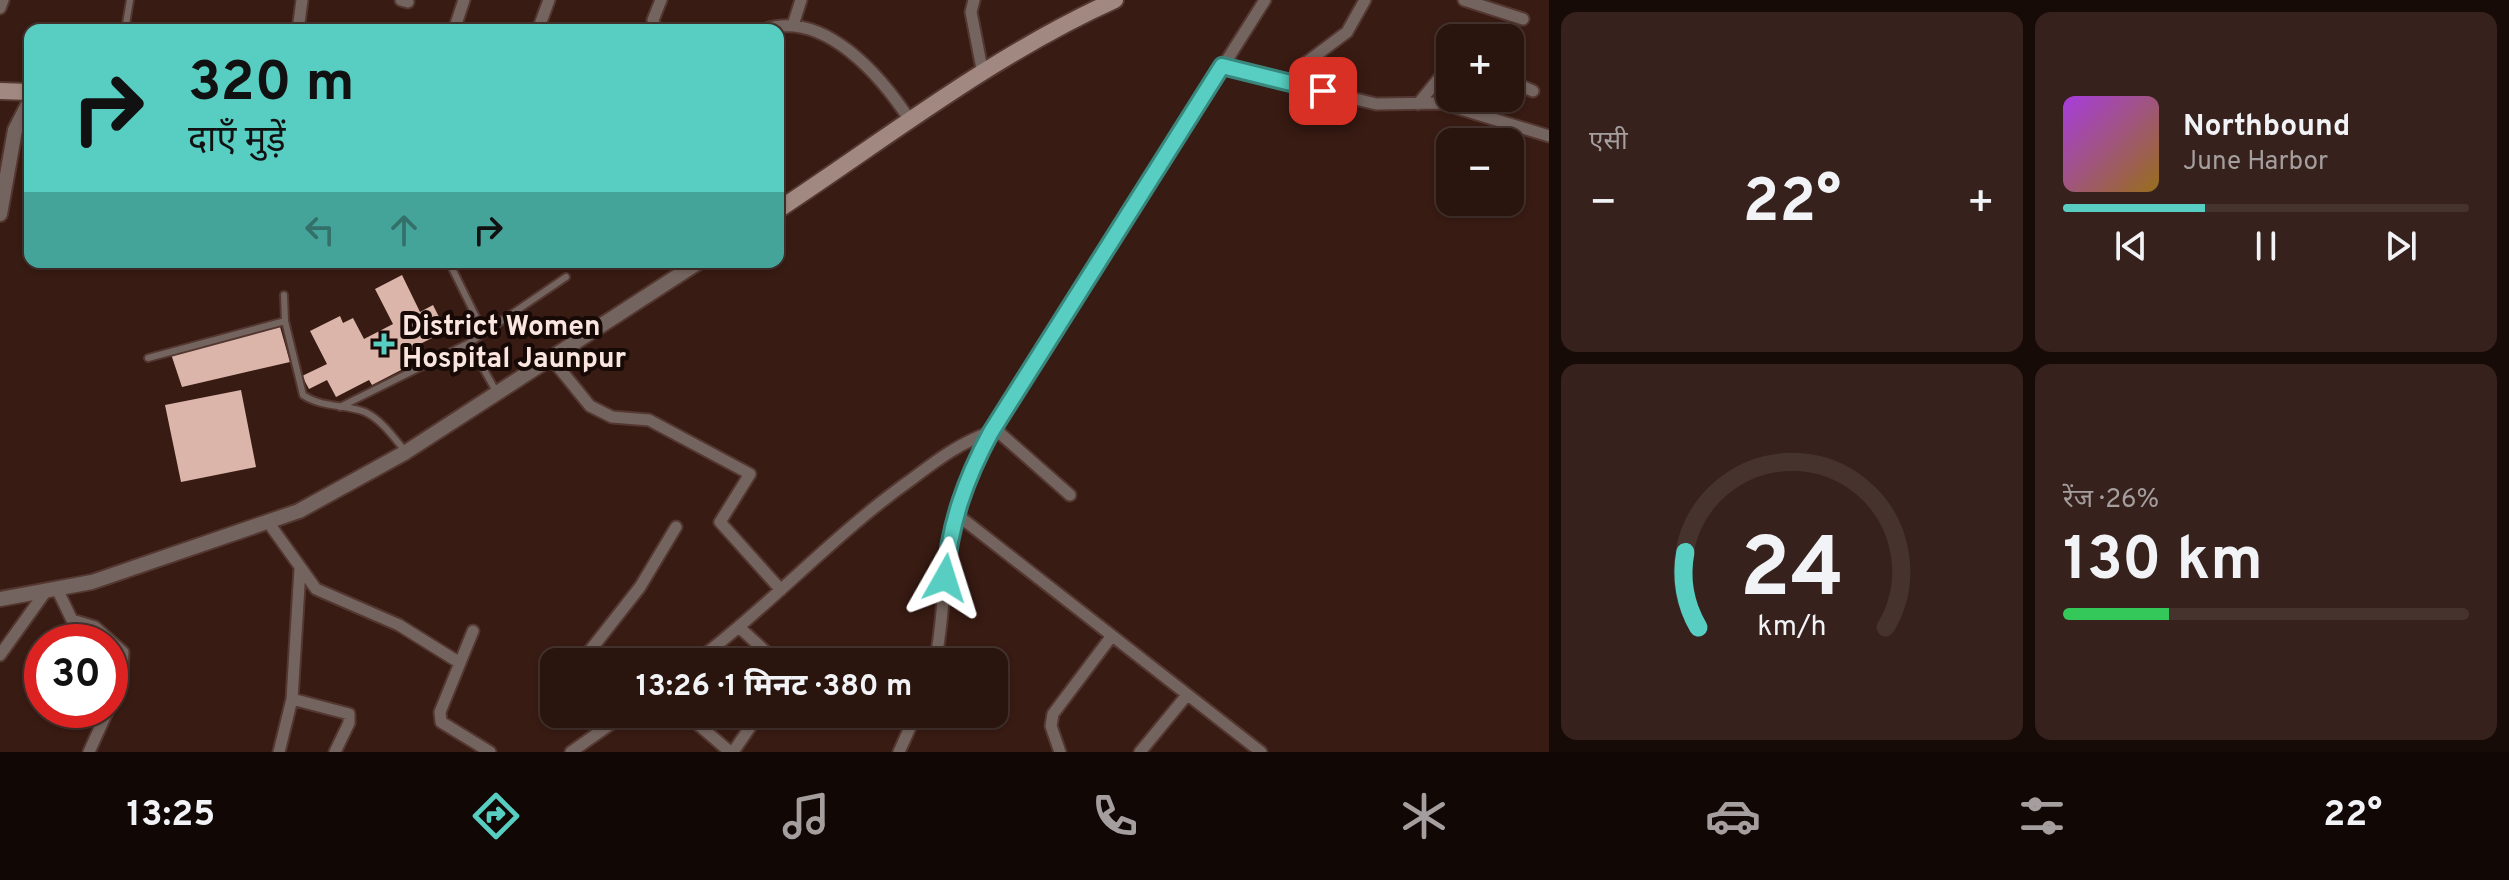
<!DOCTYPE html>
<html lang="hi">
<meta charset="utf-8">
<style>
:root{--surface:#2a140e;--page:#36211c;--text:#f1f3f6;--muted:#a59e9e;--line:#46332e;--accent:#57cec1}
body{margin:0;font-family:Overpass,"Noto Sans Devanagari",sans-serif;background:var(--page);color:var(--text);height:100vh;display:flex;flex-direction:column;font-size:30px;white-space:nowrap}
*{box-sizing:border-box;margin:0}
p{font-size:26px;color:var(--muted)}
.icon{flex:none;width:44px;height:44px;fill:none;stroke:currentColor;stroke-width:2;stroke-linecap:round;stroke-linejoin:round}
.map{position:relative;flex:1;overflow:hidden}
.side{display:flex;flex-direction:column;gap:12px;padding:12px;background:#170b08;width:960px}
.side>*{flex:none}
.banner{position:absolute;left:24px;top:24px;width:760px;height:244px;border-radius:16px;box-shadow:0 2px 6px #0004,0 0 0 2px var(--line);background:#57cec1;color:#111;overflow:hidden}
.fabs{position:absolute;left:1436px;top:24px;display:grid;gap:16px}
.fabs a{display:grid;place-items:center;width:88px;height:88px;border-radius:16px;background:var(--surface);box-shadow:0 2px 6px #0004,0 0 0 2px var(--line);font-size:40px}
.speed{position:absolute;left:24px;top:624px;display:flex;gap:16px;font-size:40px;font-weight:700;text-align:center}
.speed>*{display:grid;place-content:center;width:104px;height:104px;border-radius:50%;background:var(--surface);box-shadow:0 2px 6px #0004,0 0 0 2px var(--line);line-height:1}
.speed .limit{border:12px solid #d22;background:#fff;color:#111}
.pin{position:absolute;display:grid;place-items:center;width:68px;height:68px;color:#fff;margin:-34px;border-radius:16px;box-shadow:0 4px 12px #0006}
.me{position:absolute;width:88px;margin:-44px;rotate:6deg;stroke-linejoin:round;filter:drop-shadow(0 0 6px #0008)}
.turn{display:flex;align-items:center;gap:28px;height:168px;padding:0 32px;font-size:36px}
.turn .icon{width:104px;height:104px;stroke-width:2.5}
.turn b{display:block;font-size:56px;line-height:68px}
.lanes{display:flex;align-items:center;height:76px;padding:0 32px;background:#0003;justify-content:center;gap:40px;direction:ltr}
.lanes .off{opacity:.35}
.big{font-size:60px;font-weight:700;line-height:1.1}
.side .widget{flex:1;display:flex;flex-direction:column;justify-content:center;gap:12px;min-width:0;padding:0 28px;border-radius:16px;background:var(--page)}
.side .dial{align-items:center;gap:0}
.dial svg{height:208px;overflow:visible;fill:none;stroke:var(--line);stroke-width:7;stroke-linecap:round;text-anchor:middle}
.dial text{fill:var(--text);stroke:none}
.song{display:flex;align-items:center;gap:24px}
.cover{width:96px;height:96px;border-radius:12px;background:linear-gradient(135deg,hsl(280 70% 55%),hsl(40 70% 35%))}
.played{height:8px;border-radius:4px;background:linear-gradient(90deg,var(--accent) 35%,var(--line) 35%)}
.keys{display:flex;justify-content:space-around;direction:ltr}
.heat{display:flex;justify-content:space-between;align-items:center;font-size:44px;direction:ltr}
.charge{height:12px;border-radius:6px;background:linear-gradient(90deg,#34c759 26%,var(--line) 0)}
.side .tiles{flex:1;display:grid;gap:12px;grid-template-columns:repeat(2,1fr)}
.trip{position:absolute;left:540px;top:648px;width:468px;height:80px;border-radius:16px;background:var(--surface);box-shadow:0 2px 6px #0004,0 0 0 2px var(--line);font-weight:700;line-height:80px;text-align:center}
.dock{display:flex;height:128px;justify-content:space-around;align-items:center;background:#110806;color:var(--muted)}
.dock .icon{width:56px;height:56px}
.dock .active{color:var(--accent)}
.dock b{font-size:36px;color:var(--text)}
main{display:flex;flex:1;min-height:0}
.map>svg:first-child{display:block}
</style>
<main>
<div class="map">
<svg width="1549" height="752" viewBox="0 0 1549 752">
<rect width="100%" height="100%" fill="#381b13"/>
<path fill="#dcb5aa" d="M402 275 420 312 433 305 446 331 414 347 419 357 402 366 403 369 372 385 369 380 336 397 327 380 309 389 302 376 327 364 310 331 340 316 343 323 353 318 364 339 393 324 375 289Z
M280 327 290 362 182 387 171 354Z
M241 390 256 467 181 482 165 405Z"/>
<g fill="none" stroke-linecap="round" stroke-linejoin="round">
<g stroke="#533730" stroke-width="10">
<path id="service" d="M125 30 130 0
M449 262 484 333
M284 295 285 321 303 395C322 408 345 404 365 412 382 420 394 438 406 452
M469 343 497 393
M148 358 285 321
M340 407 469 343 566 277"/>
</g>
<g stroke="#533730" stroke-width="15">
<path id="minor" d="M401 0 408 2
M974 0 971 12 983 74
M1464 0 1523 19
M0 8 3 0
M793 25 801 0
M298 30 302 0
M454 30 464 0
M538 30 549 0
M656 30 653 20 661 0
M763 30C824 8 882 77 911 122
M1222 66 1376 104 1441 103 1549 136
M1510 81 1533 91
M1297 85 1307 62 1347 32 1365 0
M1418 104 1450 65
M551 358 590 406 612 417 649 420 750 474 720 522 781 590
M994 428 1070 495
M955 513 1261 752
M268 522 316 589 399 625 460 663
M57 589 72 620 95 627 123 652 122 675 110 706
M740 628 777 662
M473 631 440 712 441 722 490 752
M0 655 46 591
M581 662 640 587 676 527
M695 662C771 605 834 534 912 479 937 460 961 442 991 432
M935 662C944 620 943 579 949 537 955 499 973 465 991 432L1265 0
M292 699 349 714V723L335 752
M686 714 730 752
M89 752 108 710
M279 752 292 699 300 569
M571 752 625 714
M733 752 759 714
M899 752 916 714
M1060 752 1051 726 1053 714 1111 637
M1140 752 1187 695"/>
</g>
<g stroke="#533730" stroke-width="18">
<path id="tertiary" d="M0 214 15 130 30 101
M0 599 92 582 299 511 406 452 699 262"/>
</g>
<g stroke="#533730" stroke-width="20">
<path id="secondary" d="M0 91 30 92
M778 210C887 138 995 54 1115 0"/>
</g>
<use href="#service" stroke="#74645f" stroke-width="6"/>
<use href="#minor" stroke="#74645f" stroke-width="11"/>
<use href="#tertiary" stroke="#74645f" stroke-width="14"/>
<use href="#secondary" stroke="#a18881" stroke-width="16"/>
</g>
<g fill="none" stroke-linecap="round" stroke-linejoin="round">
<g stroke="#39867d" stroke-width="20">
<path id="route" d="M945 578C950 523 965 480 991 432L1222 66 1323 91"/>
</g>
<use href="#route" stroke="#57cec1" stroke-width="14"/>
</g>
<path fill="#57cec1" stroke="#160906" stroke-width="3" d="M380 332h8v8h8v8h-8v8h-8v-8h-8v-8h8z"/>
<g text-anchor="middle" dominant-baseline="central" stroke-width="8" stroke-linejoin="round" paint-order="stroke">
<g font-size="28" font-weight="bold" fill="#fae5df" stroke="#160906" text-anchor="start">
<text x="402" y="328">District Women<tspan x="402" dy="32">Hospital Jaunpur</tspan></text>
</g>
</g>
</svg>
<div class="fabs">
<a>+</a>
<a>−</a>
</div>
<div class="speed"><div class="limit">30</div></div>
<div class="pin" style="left:1323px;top:91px;background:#d93025"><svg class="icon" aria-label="arrive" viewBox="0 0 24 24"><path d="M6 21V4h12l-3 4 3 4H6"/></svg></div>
<svg class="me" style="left:945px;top:578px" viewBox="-20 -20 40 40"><path d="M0-17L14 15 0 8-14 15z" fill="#57cec1" stroke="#fff" stroke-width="4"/></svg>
<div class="trip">13:26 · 1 मिनट · 380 m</div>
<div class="banner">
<div class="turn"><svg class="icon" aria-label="right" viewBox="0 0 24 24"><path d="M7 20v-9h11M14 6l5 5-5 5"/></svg><div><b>320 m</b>दाएँ मुड़ें</div></div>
<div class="lanes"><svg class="icon off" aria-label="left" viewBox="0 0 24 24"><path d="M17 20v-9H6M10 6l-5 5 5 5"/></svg><svg class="icon off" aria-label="ahead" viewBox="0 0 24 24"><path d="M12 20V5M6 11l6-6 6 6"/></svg><svg class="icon" aria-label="right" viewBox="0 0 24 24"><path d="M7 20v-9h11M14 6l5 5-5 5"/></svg></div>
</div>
</div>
<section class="side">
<div class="tiles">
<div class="widget"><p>एसी</p>
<div class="heat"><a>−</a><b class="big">22°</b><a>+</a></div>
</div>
<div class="widget">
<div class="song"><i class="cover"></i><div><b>Northbound</b><p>June Harbor</p></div></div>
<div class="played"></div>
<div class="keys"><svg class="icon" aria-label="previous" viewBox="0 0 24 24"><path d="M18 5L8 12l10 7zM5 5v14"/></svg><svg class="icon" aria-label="pause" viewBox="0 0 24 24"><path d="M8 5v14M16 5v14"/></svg><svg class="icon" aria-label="next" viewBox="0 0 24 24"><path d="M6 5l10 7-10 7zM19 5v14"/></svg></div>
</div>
<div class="widget dial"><svg viewBox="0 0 100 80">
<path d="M14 69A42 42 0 1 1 86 69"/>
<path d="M14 69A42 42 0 0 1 9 40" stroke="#57cec1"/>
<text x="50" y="56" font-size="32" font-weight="700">24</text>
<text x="50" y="72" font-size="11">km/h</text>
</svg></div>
<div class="widget"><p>रेंज · 26%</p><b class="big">130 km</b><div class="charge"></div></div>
</div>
</section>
</main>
<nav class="dock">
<b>13:25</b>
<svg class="icon active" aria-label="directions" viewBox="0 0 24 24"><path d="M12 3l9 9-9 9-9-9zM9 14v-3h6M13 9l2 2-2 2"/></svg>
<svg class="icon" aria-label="music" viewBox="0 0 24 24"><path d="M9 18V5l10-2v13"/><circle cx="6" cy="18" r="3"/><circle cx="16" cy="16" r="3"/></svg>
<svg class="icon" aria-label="phone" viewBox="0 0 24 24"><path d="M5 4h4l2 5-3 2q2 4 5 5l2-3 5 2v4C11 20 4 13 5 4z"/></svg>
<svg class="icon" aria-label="climate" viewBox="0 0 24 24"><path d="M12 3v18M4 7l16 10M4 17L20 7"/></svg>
<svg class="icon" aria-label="car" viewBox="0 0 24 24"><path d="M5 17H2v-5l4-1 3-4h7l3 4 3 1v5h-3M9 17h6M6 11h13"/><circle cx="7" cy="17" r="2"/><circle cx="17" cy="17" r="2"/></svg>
<svg class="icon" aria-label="filters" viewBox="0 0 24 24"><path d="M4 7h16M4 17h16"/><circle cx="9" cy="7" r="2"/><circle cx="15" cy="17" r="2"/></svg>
<b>22°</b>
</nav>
